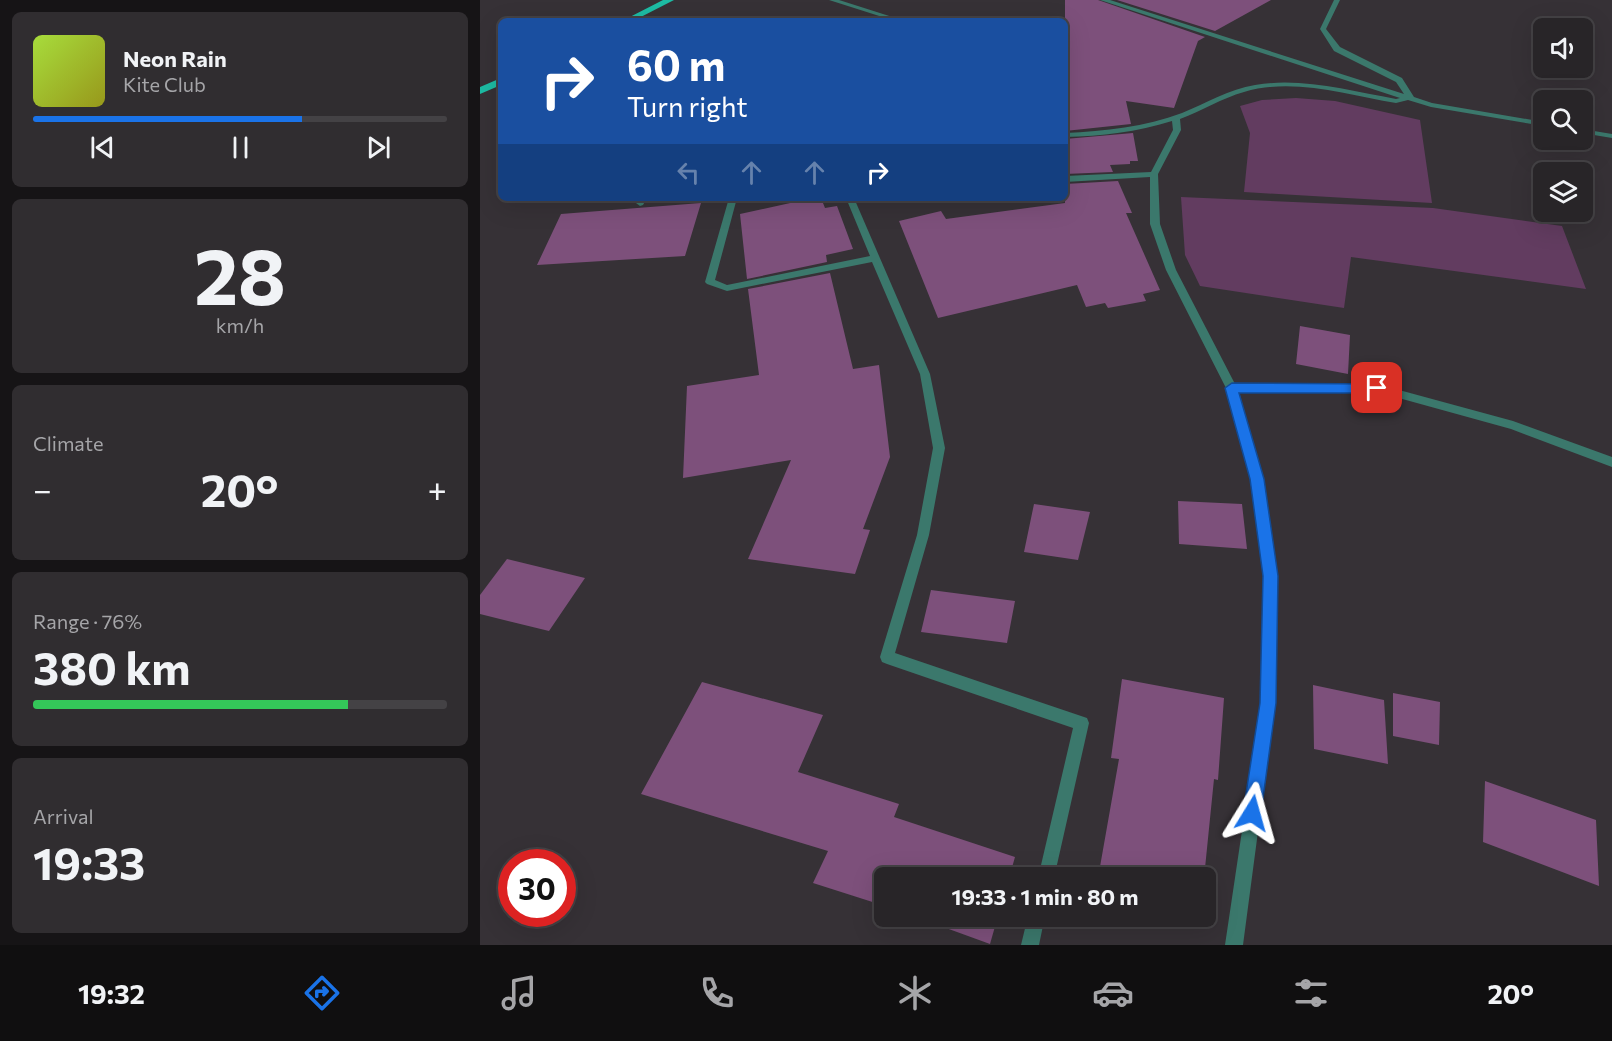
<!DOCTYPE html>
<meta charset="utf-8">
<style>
:root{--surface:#282528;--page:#302d30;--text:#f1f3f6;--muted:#a5a5a8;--line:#444245;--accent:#1a73e8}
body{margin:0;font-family:Commissioner,sans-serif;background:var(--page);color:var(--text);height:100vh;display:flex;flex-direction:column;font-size:22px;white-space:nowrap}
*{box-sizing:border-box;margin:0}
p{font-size:20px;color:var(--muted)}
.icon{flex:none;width:33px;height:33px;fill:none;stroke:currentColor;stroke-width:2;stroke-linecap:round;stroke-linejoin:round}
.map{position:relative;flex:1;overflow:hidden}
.drawer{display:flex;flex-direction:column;gap:12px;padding:12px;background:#161416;width:480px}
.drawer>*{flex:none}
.top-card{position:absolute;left:18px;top:18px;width:570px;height:183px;border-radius:9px;box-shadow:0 6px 24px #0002,0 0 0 2px var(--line);background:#1a4fa0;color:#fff;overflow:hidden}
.tools{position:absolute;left:1053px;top:18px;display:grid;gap:12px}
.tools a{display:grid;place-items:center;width:60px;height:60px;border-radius:9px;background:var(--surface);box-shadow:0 6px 24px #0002,0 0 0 2px var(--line);font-size:30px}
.speed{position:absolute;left:18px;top:849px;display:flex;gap:12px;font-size:30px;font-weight:700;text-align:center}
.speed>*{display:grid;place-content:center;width:78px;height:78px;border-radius:50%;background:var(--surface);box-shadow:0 6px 24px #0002,0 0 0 2px var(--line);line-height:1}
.speed .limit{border:9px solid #d22;background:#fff;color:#111}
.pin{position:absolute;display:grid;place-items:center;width:51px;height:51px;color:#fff;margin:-26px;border-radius:12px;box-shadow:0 3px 9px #0006}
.me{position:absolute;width:66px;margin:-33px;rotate:8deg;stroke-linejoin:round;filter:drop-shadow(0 0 4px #0008)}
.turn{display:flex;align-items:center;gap:21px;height:126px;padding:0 30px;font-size:27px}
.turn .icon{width:78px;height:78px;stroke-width:2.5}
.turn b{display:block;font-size:42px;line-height:51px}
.lanes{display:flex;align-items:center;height:57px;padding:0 30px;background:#0003;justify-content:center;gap:30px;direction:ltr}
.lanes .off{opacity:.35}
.big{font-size:45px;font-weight:700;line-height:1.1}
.drawer .card{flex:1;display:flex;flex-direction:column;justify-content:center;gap:9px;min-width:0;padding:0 21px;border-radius:9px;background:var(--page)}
.drawer .dial{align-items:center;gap:0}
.dial b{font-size:78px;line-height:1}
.song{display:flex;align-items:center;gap:18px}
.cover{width:72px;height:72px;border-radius:9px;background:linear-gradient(135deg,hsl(80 70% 55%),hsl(60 70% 35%))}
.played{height:6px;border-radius:3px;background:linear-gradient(90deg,var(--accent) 65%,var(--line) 65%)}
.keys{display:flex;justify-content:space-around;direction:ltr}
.heat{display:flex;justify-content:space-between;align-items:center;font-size:33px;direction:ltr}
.charge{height:9px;border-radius:4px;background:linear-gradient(90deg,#34c759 76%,var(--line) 0)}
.trip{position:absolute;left:394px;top:867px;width:342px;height:60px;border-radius:9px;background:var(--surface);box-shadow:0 6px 24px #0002,0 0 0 2px var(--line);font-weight:700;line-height:60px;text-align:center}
.dock{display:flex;height:96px;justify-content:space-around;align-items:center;background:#100f10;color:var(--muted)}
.dock .icon{width:42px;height:42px}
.dock .on{color:var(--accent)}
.dock b{font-size:27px;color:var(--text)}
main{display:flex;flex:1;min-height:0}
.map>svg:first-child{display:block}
</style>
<main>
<section class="drawer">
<div class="card">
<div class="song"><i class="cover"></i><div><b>Neon Rain</b><p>Kite Club</p></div></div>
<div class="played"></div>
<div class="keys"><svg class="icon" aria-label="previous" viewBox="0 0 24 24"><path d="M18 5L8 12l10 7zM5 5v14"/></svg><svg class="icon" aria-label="pause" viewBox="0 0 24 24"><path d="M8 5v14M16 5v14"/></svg><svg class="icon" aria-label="next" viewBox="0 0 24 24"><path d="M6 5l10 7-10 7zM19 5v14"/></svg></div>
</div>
<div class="card dial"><b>28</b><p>km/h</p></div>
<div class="card"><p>Climate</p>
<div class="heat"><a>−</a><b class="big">20°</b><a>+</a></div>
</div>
<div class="card"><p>Range · 76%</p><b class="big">380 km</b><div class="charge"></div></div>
<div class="card"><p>Arrival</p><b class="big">19:33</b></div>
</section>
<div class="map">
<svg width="1132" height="945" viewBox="0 0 1132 945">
<rect width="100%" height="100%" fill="#363136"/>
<path fill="#623c60" d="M816 98 855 101 940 120 952 203 764 192 770 133 760 106 782 100Z
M701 197 953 208 1082 226 1106 289 871 257 864 308 720 286 705 255Z"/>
<path fill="#7d507b" d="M585 0H618L725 37 718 41 694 108 646 101 651 124 585 131Z
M637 0H791L735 31Z
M653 133 658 161H650V164L630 165 633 172 585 174V139Z
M638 181 652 213H646L680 290 663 294 666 301 628 308 625 303 606 307 597 285 458 318 419 221 461 211 466 219 585 203V184Z
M333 198H341L345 208 357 206 373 249 346 255 347 262 267 279 260 214Z
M221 203 205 256 57 265 81 214Z
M350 273 373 369 399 365 410 457 383 529 390 530 375 574 268 559 311 460 203 478 207 386 279 375 268 289Z
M820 326 870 335 868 374 816 364Z
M698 501 762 504 767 549 699 544Z
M554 504 610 512 598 560 544 552Z
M27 559 105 578 69 631 0 614V595Z
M451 590 535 601 527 643 441 632Z
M642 679 744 698 738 780 734 779 724 878H618L639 759 631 758Z
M222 682 343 715 318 772 419 804 414 817 535 857 529 878H405V906L333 883 348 851 161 794Z
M833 685 904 700 908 764 834 749Z
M913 693 960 702 959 745 913 736Z
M1005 781 1116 820 1119 886 1003 842Z
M433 916H518L510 944Z"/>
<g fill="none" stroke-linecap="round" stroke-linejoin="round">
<path fill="#3b786c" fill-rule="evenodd" d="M159 198H167L163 205 160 206 156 203Z"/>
<path fill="#3b786c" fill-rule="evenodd" d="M349 0H359L425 21H415Z
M620 0H630L924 94 916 82 854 51 840 29 854 0H860L846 29 860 47 922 78 934 97 952 103 1064 122V126L951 107 928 100 916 103C868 95 813 77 764 92 742 98 722 111 700 119L701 130 678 174 680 224 696 270 755 384H897L1033 421 1132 457V467L1031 429 897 392H759L783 479 797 576 795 703 763 945H745L781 703 783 576 771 479 746 388 686 270 670 224V177L585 182V176L671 172 693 130 692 121C657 132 622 136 585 137V133C625 131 665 127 702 113 727 103 749 89 775 85 822 77 870 91 916 99L920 98Z
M1102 129 1132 134V138L1102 133Z
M249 198H257L235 280 247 285 390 256 366 198H374L450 374 465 448 449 535 415 653 607 718 609 723 574 878H558L593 728 407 664 402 662 400 657 437 535 453 448 440 374 392 262 247 291 227 284 225 282Z
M548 916H565L559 945H541Z"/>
<path fill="#1dbba4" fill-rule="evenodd" d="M183 0H194L153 21H142Z
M21 78V85L0 94V87Z"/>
</g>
<path fill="#1a73e8" stroke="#114b97" stroke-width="1.5" d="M752 383 897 384 903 388 897 393H759L784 479 798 576 796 703 781 813 779 819 772 822 766 819 763 813 780 703 783 576 770 479 745 388Z"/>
</svg>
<div class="tools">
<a><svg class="icon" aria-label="sound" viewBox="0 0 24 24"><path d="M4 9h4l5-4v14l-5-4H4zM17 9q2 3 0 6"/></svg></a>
<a><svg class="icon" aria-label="search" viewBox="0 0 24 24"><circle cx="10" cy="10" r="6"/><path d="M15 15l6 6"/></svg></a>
<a><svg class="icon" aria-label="layers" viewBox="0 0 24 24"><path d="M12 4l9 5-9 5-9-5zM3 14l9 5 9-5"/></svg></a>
</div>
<div class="speed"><div class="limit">30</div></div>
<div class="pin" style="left:897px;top:388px;background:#d93025"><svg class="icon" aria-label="arrive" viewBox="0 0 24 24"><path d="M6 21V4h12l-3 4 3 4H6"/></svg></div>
<svg class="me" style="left:772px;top:813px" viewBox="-20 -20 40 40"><path d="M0-17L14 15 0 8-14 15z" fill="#1a73e8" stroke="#fff" stroke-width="4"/></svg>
<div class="trip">19:33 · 1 min · 80 m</div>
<div class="top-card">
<div class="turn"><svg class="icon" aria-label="right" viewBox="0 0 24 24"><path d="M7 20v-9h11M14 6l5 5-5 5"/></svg><div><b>60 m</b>Turn right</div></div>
<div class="lanes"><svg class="icon off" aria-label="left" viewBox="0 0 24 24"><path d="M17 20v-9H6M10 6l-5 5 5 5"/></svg><svg class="icon off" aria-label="ahead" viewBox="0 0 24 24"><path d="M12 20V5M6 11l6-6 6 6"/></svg><svg class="icon off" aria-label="ahead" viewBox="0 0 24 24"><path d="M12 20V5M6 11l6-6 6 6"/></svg><svg class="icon" aria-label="right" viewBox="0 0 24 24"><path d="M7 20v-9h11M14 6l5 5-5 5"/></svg></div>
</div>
</div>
</main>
<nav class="dock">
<b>19:32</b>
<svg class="icon on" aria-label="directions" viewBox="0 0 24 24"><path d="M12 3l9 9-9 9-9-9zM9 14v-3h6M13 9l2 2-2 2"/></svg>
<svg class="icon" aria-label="music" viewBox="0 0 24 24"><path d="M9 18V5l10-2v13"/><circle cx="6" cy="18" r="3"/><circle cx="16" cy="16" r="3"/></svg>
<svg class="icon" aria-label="phone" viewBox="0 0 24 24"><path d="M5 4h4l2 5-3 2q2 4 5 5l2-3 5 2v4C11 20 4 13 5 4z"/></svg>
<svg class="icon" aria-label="climate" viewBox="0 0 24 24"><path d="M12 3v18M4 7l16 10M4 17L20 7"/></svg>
<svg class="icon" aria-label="car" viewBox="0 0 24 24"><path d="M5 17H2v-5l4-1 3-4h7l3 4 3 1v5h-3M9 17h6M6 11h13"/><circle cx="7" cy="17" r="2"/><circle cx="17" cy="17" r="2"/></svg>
<svg class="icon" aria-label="filters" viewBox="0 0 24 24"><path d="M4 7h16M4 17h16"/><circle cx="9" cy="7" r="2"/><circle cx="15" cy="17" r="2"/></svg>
<b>20°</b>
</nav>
